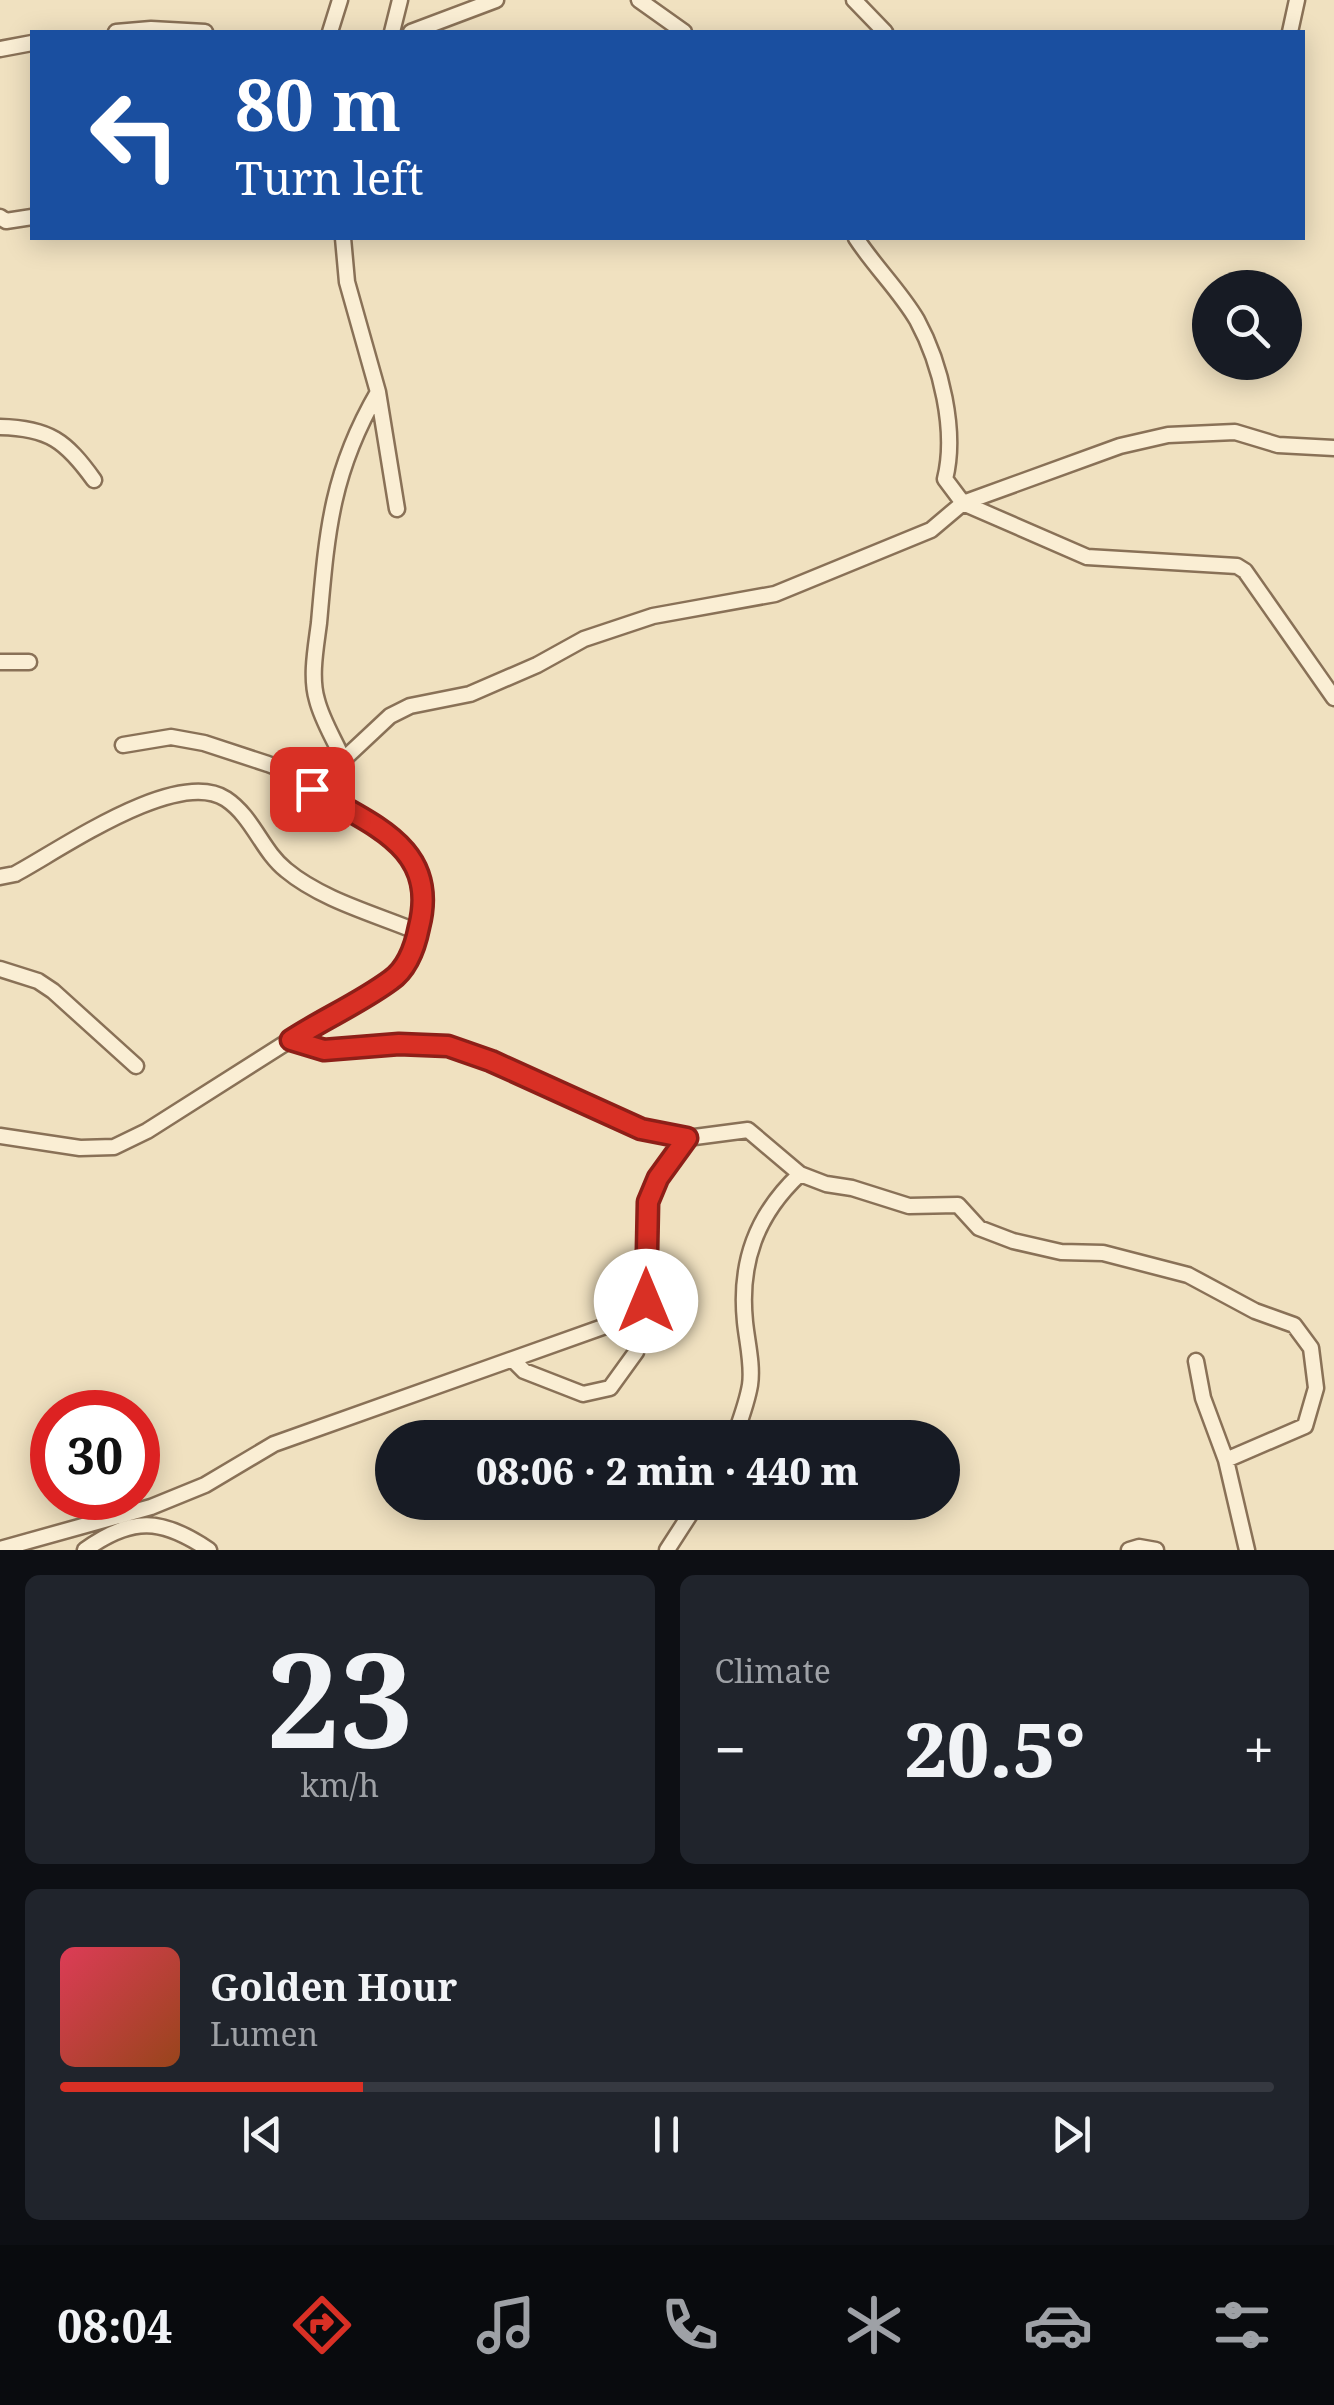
<!DOCTYPE html>
<meta charset="utf-8">
<style>
:root{--surface:#171b24;--page:#20242c;--text:#f1f3f6;--muted:#9ea1a6;--line:#363941;--accent:#d93025}
body{margin:0;font-family:"Noto Serif",serif;background:var(--page);color:var(--text);height:100vh;display:flex;flex-direction:column;font-size:38px;white-space:nowrap}
*{box-sizing:border-box;margin:0}
p{font-size:32px;color:var(--muted)}
.icon{flex:none;width:55px;height:55px;fill:none;stroke:currentColor;stroke-width:2;stroke-linecap:round;stroke-linejoin:round}
.map{position:relative;height:1550px;overflow:hidden}
.side{display:flex;flex-direction:column;gap:25px;padding:25px;background:#0d0f14;flex:1}
.side>*{flex:none}
.top-card{position:absolute;left:30px;top:30px;width:1275px;height:210px;border-radius:0px;box-shadow:0 5px 25px #0003;background:#1a4fa0;color:#fff;overflow:hidden}
.controls{position:absolute;left:1192px;top:270px;display:grid;gap:20px}
.controls a{display:grid;place-items:center;width:110px;height:110px;border-radius:50%;background:var(--surface);box-shadow:0 5px 25px #0003;font-size:50px}
.speed{position:absolute;left:30px;top:1390px;display:flex;gap:20px;font-size:50px;font-weight:700;text-align:center}
.speed>*{display:grid;place-content:center;width:130px;height:130px;border-radius:50%;background:var(--surface);box-shadow:0 5px 25px #0003;line-height:1}
.speed .limit{border:15px solid #d22;background:#fff;color:#111}
.pin{position:absolute;display:grid;place-items:center;width:85px;height:85px;color:#fff;margin:-42px;border-radius:20px;box-shadow:0 5px 15px #0006}
.me{position:absolute;width:110px;margin:-55px;rotate:0deg;stroke-linejoin:round;filter:drop-shadow(0 0 8px #0008)}
.turn{display:flex;align-items:center;gap:35px;height:210px;padding:0 40px;font-size:45px}
.turn .icon{width:130px;height:130px;stroke-width:2.5}
.turn b{display:block;font-size:70px;line-height:85px}
.big{font-size:75px;font-weight:800;line-height:1.1}
.side .widget{flex:1;display:flex;flex-direction:column;justify-content:center;gap:15px;min-width:0;padding:0 35px;border-radius:15px;background:var(--page)}
.side .dial{align-items:center;gap:0}
.dial b{font-size:130px;line-height:1}
.song{display:flex;align-items:center;gap:30px}
.cover{width:120px;height:120px;border-radius:15px;background:linear-gradient(135deg,hsl(350 70% 55%),hsl(20 70% 35%))}
.played{height:10px;border-radius:5px;background:linear-gradient(90deg,var(--accent) 25%,var(--line) 25%)}
.keys{display:flex;justify-content:space-around;direction:ltr}
.heat{display:flex;justify-content:space-between;align-items:center;font-size:55px;direction:ltr}
.side .tiles{flex:1;display:grid;gap:25px;grid-template-columns:1fr 1fr}
.widget:last-child{grid-column:span 2}
.trip{position:absolute;left:375px;top:1420px;width:585px;height:100px;border-radius:50px;background:var(--surface);box-shadow:0 5px 25px #0003;font-weight:800;line-height:100px;text-align:center}
.menu{display:flex;height:160px;justify-content:space-around;align-items:center;background:#090b0e;color:var(--muted)}
.menu .icon{width:70px;height:70px}
.menu .active{color:var(--accent)}
.menu b{font-size:45px;color:var(--text)}
.map>svg:first-child{display:block}
</style>
<div class="map">
<svg width="1334" height="1550" viewBox="0 0 1334 1550">
<rect width="100%" height="100%" fill="#f0e1c0"/>
<g fill="none" stroke-linecap="round" stroke-linejoin="round">
<g stroke="#897157" stroke-width="19">
<path id="minor" d="M639 0 684 32
M854 0 885 32
M116 32 151 29 205 32
M330 32 340 0
M392 32 400 0
M411 32 496 0
M1290 32 1297 0
M0 49 32 43
M0 217 6 221 32 217
M343 238 347 282 378 392 397 509
M856 238C874 266 900 291 917 320 941 364 957 431 945 479L963 503 1087 557 1237 566 1245 571 1334 698
M0 427C49 428 66 441 94 480
M0 662H29
M342 757C334 739 322 720 317 700 310 677 316 647 319 623 327 532 331 473 378 392
M312 789 390 716 410 706 470 694 537 665 584 639 653 616 775 594 931 530 963 503 1120 446 1168 435 1235 432 1278 445 1334 448
M0 877 15 874C60 850 177 767 226 799 253 817 262 851 286 870 322 900 375 914 418 932
M0 969 38 981 53 991 136 1066
M291 1040 324 1050 399 1044 448 1046 491 1061 641 1129 687 1138 748 1130 800 1174 826 1184 852 1188 909 1206 958 1205 979 1228 1013 1241 1061 1252 1103 1253 1188 1275 1255 1311 1294 1325 1311 1348 1316 1388 1305 1426 1226 1460
M0 1136 80 1148 114 1147 147 1131 328 1016 393 979 412 955 423 914V882L408 851 383 831 286 771 268 764 204 743 171 737 123 745
M513 1360 524 1371 583 1394 610 1388 636 1352 641 1332 647 1301V1202L658 1178 687 1138
M1196 1361 1203 1398 1226 1460 1247 1550
M734 1438C740 1421 747 1403 750 1385 753 1365 747 1342 745 1322 739 1263 756 1215 800 1174
M0 1549 151 1507 205 1485 274 1444 645 1312
M85 1550C132 1516 162 1518 209 1550
M667 1550 698 1502
M1129 1550 1139 1547 1156 1550"/>
</g>
<use href="#minor" stroke="#faeed4" stroke-width="14"/>
</g>
<g fill="none" stroke-linecap="round" stroke-linejoin="round">
<g stroke="#8d1f18" stroke-width="25">
<path id="route" d="M312 789C368 824 440 845 419 927 415 947 408 968 391 980 360 1003 323 1019 291 1040L324 1050 399 1044 448 1046 491 1061 641 1129 687 1138 658 1178 648 1202 646 1301"/>
</g>
<use href="#route" stroke="#d93025" stroke-width="18"/>
</g>
</svg>
<div class="controls">
<a><svg class="icon" aria-label="search" viewBox="0 0 24 24"><circle cx="10" cy="10" r="6"/><path d="M15 15l6 6"/></svg></a>
</div>
<div class="speed"><div class="limit">30</div></div>
<div class="pin" style="left:312px;top:789px;background:#d93025"><svg class="icon" aria-label="arrive" viewBox="0 0 24 24"><path d="M6 21V4h12l-3 4 3 4H6"/></svg></div>
<svg class="me" style="left:646px;top:1301px" viewBox="-20 -20 40 40"><circle r="19" fill="#fff"/><path d="M0-13L10 11 0 6-10 11z" fill="#d93025"/></svg>
<div class="trip">08:06 · 2 min · 440 m</div>
<div class="top-card">
<div class="turn"><svg class="icon" aria-label="left" viewBox="0 0 24 24"><path d="M17 20v-9H6M10 6l-5 5 5 5"/></svg><div><b>80 m</b>Turn left</div></div>
</div>
</div>
<section class="side">
<div class="tiles">
<div class="widget dial"><b>23</b><p>km/h</p></div>
<div class="widget"><p>Climate</p>
<div class="heat"><a>−</a><b class="big">20.5°</b><a>+</a></div>
</div>
<div class="widget">
<div class="song"><i class="cover"></i><div><b>Golden Hour</b><p>Lumen</p></div></div>
<div class="played"></div>
<div class="keys"><svg class="icon" aria-label="previous" viewBox="0 0 24 24"><path d="M18 5L8 12l10 7zM5 5v14"/></svg><svg class="icon" aria-label="pause" viewBox="0 0 24 24"><path d="M8 5v14M16 5v14"/></svg><svg class="icon" aria-label="next" viewBox="0 0 24 24"><path d="M6 5l10 7-10 7zM19 5v14"/></svg></div>
</div>
</div>
</section>
<nav class="menu">
<b>08:04</b>
<svg class="icon active" aria-label="directions" viewBox="0 0 24 24"><path d="M12 3l9 9-9 9-9-9zM9 14v-3h6M13 9l2 2-2 2"/></svg>
<svg class="icon" aria-label="music" viewBox="0 0 24 24"><path d="M9 18V5l10-2v13"/><circle cx="6" cy="18" r="3"/><circle cx="16" cy="16" r="3"/></svg>
<svg class="icon" aria-label="phone" viewBox="0 0 24 24"><path d="M5 4h4l2 5-3 2q2 4 5 5l2-3 5 2v4C11 20 4 13 5 4z"/></svg>
<svg class="icon" aria-label="climate" viewBox="0 0 24 24"><path d="M12 3v18M4 7l16 10M4 17L20 7"/></svg>
<svg class="icon" aria-label="car" viewBox="0 0 24 24"><path d="M5 17H2v-5l4-1 3-4h7l3 4 3 1v5h-3M9 17h6M6 11h13"/><circle cx="7" cy="17" r="2"/><circle cx="17" cy="17" r="2"/></svg>
<svg class="icon" aria-label="filters" viewBox="0 0 24 24"><path d="M4 7h16M4 17h16"/><circle cx="9" cy="7" r="2"/><circle cx="15" cy="17" r="2"/></svg>
</nav>
